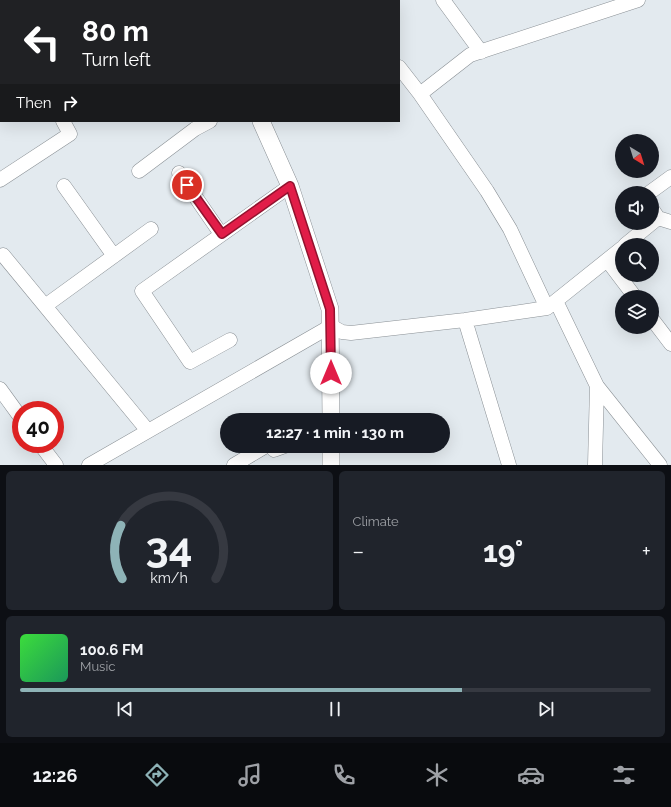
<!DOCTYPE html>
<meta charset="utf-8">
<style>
:root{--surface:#171b24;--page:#20242c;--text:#f1f3f6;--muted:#9ea1a6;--line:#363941;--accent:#8eb3b7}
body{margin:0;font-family:Raleway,sans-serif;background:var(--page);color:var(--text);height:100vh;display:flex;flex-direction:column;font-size:15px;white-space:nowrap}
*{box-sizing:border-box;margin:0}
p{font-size:13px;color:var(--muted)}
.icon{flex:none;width:22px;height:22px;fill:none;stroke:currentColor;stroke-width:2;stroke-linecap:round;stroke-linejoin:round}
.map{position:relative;height:465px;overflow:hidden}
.drawer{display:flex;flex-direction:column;gap:6px;padding:6px;background:#0d0f14;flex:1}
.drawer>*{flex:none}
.guide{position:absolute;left:0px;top:0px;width:400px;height:122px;box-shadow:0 4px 16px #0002;background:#202124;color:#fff;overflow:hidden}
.needle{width:26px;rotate:142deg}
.tools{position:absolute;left:615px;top:134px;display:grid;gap:8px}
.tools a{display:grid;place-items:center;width:44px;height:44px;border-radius:50%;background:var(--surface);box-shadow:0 4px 16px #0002;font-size:20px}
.speed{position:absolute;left:12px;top:401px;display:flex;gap:8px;font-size:20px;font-weight:700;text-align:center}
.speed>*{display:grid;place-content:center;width:52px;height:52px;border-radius:50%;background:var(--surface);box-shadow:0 4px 16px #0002;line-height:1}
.speed .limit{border:6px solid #d22;background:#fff;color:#111}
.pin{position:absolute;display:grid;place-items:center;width:34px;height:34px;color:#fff;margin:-17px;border:2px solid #fff;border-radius:50%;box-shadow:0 1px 4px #0007}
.me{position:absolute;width:44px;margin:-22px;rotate:0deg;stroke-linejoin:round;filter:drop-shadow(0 0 3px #0008)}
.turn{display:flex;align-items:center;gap:14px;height:84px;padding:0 16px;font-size:18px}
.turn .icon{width:52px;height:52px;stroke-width:2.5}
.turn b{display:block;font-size:28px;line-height:34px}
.then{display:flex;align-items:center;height:38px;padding:0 16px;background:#0003;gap:8px;font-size:15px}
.big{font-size:30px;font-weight:700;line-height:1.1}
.drawer .widget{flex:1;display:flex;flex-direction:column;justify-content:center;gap:6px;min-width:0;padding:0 14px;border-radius:6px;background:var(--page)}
.drawer .dial{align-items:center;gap:0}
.dial svg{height:104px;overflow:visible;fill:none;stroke:var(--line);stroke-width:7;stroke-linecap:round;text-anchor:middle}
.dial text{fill:var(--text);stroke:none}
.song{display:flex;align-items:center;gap:12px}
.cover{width:48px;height:48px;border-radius:6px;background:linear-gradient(135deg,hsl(120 70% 55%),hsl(150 70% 35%))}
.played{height:4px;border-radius:2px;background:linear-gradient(90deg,var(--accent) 70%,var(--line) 70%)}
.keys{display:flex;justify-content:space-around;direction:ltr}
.heat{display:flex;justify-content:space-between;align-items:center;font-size:22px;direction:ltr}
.drawer .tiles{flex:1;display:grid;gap:6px;grid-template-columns:1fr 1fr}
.widget:last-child{grid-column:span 2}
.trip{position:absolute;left:220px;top:413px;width:230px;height:40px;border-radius:20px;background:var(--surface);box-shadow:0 4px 16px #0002;font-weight:700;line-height:40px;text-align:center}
.tabs{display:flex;height:64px;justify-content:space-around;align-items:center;background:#090b0e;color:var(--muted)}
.tabs .icon{width:28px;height:28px}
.tabs .selected{color:var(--accent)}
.tabs b{font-size:18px;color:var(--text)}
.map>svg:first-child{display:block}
</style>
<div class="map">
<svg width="671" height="465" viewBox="0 0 671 465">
<rect width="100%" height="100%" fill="#e3eaef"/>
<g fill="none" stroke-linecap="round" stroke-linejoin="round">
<g stroke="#8a9095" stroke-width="15">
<path id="minor" d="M346 0V1
M443 0 481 52
M0 10 1 12
M399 67 420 94 487 191 510 229 547 308
M420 94 470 55 638 0
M139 171 195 129 210 121
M179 173 221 234
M0 180 70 134 63 121
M64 186 114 256
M649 193 671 177
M658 218 671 222
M625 245 658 218 652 209
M3 255 148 431
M607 260 635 297
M556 301 597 386 660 465
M45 306 151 229
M652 319 671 344
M465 320 509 465
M230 340 190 362 142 291 290 186
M0 389 21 418
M40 444 56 465
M272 446 274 450 285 446
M89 465 331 326 342 332 351 333 465 320 547 308 622 248
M234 465 266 446
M595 465 597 386"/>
</g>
<g stroke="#8a9095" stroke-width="18">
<path id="tertiary" d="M202 0V1
M261 121 290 186 330 309 331 420
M331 446V465"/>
</g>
<use href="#minor" stroke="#fff" stroke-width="14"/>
<use href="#tertiary" stroke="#fff" stroke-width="17"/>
</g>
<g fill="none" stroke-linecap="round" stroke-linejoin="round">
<g stroke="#92132f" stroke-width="10">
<path id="route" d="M187 185 222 234 290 186 330 309 331 373"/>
</g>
<use href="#route" stroke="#e11d48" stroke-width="7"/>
</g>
</svg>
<div class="tools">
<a><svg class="needle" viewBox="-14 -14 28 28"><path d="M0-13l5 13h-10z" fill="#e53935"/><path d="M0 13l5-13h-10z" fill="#9ea1a6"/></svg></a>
<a><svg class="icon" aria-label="sound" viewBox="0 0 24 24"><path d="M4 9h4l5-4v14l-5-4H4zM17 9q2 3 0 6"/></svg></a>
<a><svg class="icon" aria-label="search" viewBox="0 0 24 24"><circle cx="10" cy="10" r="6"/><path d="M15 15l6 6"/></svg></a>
<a><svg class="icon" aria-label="layers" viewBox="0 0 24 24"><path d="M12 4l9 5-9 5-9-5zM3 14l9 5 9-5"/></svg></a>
</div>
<div class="speed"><div class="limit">40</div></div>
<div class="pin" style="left:187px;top:185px;background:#d93025"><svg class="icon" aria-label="arrive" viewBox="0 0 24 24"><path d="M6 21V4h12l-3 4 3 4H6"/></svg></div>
<svg class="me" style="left:331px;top:373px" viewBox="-20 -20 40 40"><circle r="19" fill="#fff"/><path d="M0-13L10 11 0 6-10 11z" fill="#e11d48"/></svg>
<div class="trip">12:27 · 1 min · 130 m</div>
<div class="guide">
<div class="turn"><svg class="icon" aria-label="left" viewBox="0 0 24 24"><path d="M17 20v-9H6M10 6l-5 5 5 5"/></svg><div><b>80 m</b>Turn left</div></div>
<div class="then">Then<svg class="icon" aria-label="right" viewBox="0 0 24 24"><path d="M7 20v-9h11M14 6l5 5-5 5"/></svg></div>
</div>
</div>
<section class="drawer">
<div class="tiles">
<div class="widget dial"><svg viewBox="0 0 100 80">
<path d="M14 69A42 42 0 1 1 86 69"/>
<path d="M14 69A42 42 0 0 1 13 28" stroke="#8eb3b7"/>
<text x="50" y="56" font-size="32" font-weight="700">34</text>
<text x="50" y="72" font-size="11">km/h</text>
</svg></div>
<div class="widget"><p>Climate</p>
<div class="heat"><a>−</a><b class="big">19°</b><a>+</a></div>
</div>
<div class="widget">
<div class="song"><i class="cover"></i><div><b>100.6 FM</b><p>Music</p></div></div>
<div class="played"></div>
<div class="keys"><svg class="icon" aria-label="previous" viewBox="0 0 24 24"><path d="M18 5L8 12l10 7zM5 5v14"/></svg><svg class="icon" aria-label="pause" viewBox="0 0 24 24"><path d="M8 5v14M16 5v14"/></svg><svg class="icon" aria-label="next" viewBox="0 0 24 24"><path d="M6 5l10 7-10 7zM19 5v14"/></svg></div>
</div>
</div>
</section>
<nav class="tabs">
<b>12:26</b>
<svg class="icon selected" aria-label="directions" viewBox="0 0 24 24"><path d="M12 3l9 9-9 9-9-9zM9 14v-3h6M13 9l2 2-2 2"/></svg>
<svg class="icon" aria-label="music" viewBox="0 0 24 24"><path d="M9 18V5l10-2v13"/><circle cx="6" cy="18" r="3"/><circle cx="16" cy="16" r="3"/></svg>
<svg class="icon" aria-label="phone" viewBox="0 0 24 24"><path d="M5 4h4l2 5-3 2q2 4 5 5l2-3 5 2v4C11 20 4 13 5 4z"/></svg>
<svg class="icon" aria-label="climate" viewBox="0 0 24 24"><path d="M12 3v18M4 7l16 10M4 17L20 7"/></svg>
<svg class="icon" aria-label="car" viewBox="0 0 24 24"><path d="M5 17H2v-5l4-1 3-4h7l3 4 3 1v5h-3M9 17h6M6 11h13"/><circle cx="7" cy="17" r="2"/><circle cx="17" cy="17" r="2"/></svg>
<svg class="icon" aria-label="filters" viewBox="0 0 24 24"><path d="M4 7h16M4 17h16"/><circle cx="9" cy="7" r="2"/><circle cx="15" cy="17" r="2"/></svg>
</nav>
